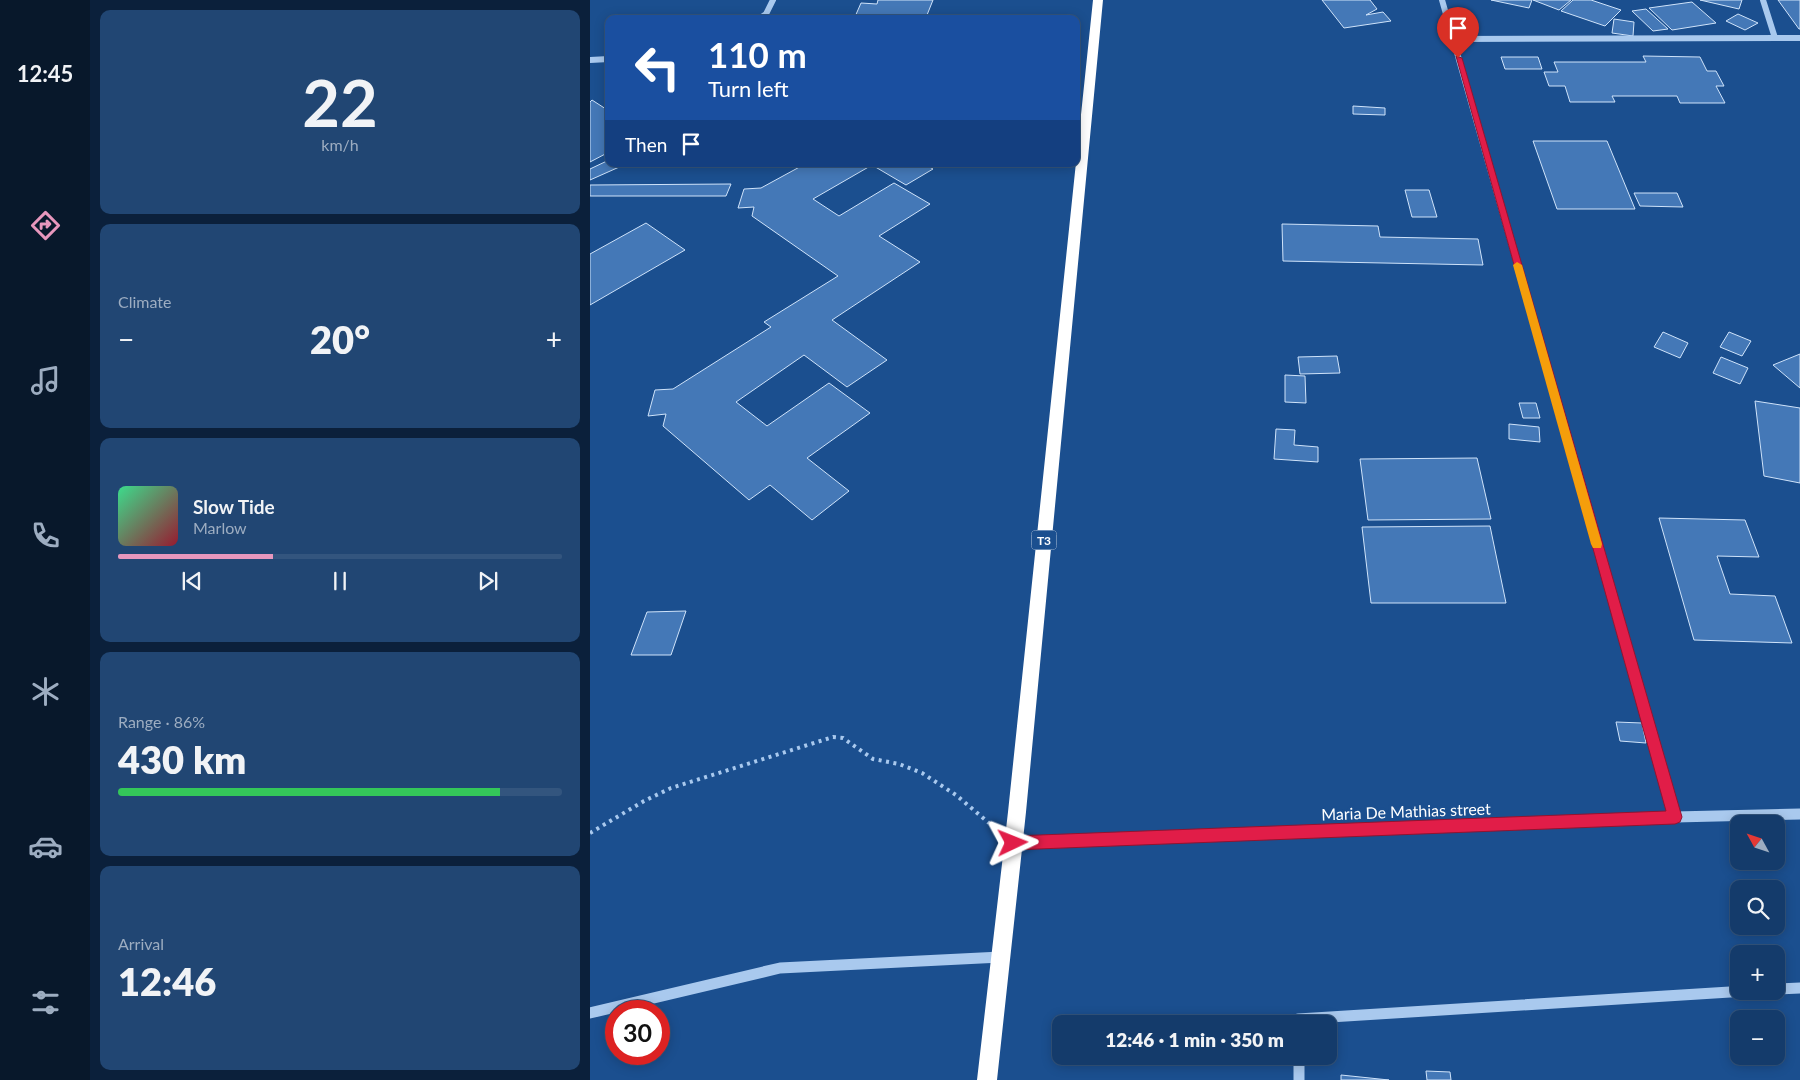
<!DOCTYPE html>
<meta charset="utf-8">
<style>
:root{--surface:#143b6b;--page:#214673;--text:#f1f3f6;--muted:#9dadc1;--line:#33557e;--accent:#e797bd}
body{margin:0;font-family:Lato,sans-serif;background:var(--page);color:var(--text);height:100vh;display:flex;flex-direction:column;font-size:19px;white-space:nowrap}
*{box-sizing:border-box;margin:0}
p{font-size:16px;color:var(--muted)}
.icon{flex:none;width:28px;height:28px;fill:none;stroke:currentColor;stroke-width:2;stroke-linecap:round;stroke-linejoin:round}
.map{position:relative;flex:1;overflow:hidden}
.details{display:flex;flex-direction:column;gap:10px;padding:10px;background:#0b203b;width:500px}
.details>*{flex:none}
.hud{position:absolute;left:15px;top:15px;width:475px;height:152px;border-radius:10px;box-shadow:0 2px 12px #0003,0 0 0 1px var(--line);background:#1a4fa0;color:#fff;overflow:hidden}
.needle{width:32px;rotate:310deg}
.fabs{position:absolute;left:1140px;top:815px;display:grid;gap:10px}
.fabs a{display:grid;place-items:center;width:55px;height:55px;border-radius:10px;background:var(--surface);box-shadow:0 2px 12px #0003,0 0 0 1px var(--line);font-size:25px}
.speed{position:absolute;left:15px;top:1000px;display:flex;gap:10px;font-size:25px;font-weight:700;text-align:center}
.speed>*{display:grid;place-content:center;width:65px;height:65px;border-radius:50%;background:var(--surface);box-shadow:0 2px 12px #0003,0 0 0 1px var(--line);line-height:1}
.speed .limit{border:8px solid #d22;background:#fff;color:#111}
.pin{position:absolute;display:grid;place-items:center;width:42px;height:42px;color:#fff;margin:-51px -21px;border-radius:50% 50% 50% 0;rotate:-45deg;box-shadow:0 0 5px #0007}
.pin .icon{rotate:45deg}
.me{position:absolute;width:55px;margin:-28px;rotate:88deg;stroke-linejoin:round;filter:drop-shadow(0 0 4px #0008)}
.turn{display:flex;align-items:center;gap:18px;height:105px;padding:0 20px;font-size:22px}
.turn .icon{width:65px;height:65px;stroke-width:2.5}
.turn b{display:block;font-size:35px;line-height:42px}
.then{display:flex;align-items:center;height:48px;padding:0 20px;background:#0003;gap:10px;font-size:19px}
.big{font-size:38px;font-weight:800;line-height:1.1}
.details .widget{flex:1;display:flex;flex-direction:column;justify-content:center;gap:8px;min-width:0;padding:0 18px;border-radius:10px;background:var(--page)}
.details .dial{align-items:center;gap:0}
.dial b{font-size:65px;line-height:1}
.song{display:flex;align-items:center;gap:15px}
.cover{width:60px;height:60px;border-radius:8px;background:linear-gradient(135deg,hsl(150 70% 55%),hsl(350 70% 35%))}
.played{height:5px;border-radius:2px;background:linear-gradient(90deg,var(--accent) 35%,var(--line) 35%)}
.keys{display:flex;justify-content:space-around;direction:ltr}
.heat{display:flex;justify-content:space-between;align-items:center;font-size:28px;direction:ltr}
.charge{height:8px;border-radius:4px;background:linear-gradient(90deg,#34c759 86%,var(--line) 0)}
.trip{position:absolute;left:462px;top:1015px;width:285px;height:50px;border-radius:10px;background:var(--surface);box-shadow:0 2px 12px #0003,0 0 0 1px var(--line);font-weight:800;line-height:50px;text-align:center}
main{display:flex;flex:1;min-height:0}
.tabs{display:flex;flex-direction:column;width:90px;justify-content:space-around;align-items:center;background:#08182b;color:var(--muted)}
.tabs .icon{width:35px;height:35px}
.tabs .on{color:var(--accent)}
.tabs b{font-size:22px;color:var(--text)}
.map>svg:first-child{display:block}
</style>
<main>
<nav class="tabs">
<b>12:45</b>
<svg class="icon on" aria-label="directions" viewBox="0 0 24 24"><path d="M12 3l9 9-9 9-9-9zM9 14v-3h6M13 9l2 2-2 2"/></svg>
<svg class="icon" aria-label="music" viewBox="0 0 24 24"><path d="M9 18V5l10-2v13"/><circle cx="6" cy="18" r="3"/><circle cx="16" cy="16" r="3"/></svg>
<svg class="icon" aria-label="phone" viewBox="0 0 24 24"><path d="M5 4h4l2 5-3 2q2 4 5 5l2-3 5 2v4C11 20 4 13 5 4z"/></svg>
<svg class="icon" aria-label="climate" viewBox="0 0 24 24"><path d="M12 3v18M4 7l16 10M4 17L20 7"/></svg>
<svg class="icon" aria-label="car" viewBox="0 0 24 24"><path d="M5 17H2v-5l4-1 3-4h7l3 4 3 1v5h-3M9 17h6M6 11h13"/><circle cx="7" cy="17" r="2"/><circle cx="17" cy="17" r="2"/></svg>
<svg class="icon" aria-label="filters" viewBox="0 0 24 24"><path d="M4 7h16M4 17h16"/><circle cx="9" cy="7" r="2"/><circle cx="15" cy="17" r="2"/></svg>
</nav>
<section class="details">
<div class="widget dial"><b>22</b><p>km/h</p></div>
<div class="widget"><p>Climate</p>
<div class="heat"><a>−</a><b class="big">20°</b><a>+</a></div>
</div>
<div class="widget">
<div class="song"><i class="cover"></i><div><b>Slow Tide</b><p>Marlow</p></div></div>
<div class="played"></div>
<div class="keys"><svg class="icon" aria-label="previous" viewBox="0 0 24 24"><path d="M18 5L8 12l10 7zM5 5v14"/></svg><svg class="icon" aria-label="pause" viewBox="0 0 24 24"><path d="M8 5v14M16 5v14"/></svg><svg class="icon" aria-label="next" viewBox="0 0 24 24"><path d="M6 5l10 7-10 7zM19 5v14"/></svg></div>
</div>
<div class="widget"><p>Range · 86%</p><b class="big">430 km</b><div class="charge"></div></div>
<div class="widget"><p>Arrival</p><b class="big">12:46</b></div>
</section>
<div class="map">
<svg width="1210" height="1080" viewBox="0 0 1210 1080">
<rect width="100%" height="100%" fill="#1b4f8f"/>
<path fill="#4478b7" stroke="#cfe3fa" d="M288 0H343L337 15H361L360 19H264L271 3 287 4Z
M732 0H780L787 9 776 15 793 12 801 21 754 28Z
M901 0H942L939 8Z
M943 0H981L969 10Z
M983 0H1001L1031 10 1015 26 971 11Z
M1110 0H1152L1149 9Z
M1188 0H1210V29H1209Z
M1102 2 1126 23 1082 30 1059 8Z
M1056 9 1078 29 1063 31 1042 11Z
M1148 14 1168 23 1155 30 1136 21Z
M1024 19 1044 22 1043 36 1022 33Z
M1053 56 1110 57 1117 71H1126L1134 86H1126L1135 103H1090L1087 96H1022L1025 102H980L975 86H959L954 72H968L964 62H1056Z
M911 57H948L952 69H915Z
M2 100 19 111V152L0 162V102Z
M763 106 795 108V115L763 114Z
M943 141H1017L1045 209H967Z
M19 160V164H36L0 180V169Z
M215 164H334L343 169 316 185 282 165 223 199 249 216 304 183 340 204 289 236 330 262 242 320 297 360 257 387 214 355 146 402 177 426 239 383 280 413 217 458 259 491 222 520 180 485 159 500 73 426 76 414 58 416 65 390 83 389 181 327 174 322 248 276 162 216 164 207 148 208 154 189 171 188Z
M141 184 136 196H0V185Z
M815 190H839L847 217H822Z
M1044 193H1087L1093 207 1050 206Z
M56 223 95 250 0 305V254Z
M692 224 788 226 790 237 888 239 893 265 693 261Z
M1073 332 1098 343 1090 358 1064 347Z
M1139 332 1161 341 1152 356 1130 347Z
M1210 354V388L1183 365Z
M747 356 750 373 710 374 708 357Z
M1131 357 1158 368 1150 384 1123 373Z
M695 375 715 376 716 403 695 402Z
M1165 401 1210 408V483L1174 476Z
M929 403H946L950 418H933Z
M919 424 949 427 950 442 919 439Z
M686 429 705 430 704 445 728 447V462L684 459Z
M887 458 901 519 778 520 770 459Z
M1069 518 1155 520 1169 557 1127 556 1140 594 1185 596 1202 643 1104 640Z
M900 526 916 603H781L772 527Z
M96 611 81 655H41L57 612Z
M1026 722 1052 723 1056 743 1030 741Z
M836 1071 860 1072 861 1080H837Z
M751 1075 799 1080H751Z"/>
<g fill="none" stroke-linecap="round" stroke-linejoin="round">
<path stroke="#a9c9ee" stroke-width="4" stroke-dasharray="3 4.5" stroke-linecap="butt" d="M0 833 54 801 81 788 243 737 253 738 283 759 309 764 332 773 366 795 399 823"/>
<path stroke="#a9c9ee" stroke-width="6" d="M852 0 928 267
M1173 0 1185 38
M169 19 176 14 183 0
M863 39 1210 38
M0 60 19 59"/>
<path stroke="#a9c9ee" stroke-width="8" d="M928 266 1028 618"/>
<path stroke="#a9c9ee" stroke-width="11" d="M1028 617 1085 817
M423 843 1085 817 1210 814
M1186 989 1210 988
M0 1013 190 968 411 957
M708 1024V1019L1156 991
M709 1056V1080"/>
<path fill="#fff" fill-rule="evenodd" d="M503 0H513L436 812 407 1080H387L418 812Z"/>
</g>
<path fill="#e11d48" stroke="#92132f" d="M866 56 872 58 1092 817 1090 822 1085 824 423 850 418 848 416 843 418 838 423 836 1076 811Z"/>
<path fill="#f59e0b" d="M927 262 932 265 1012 544 1011 548H1003L1001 544 923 265Z"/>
<g text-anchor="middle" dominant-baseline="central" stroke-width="5" stroke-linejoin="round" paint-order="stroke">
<rect fill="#1b4f8f" stroke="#bbcadd" stroke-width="1" x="441.5" y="530.5" width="25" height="19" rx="4"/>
<g font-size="12" font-weight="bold" fill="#fff">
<text x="454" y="540">T3</text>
</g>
<g font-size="16" fill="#fff" stroke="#1b4f8f">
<text transform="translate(816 811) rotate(-2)">Maria De Mathias street</text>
</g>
</g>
</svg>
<div class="fabs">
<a><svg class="needle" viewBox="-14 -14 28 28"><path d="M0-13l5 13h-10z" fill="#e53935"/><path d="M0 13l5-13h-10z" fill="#9dadc1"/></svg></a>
<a><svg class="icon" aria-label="search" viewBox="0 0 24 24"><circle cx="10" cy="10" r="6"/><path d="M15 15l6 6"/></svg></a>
<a>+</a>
<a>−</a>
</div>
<div class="speed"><div class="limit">30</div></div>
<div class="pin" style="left:868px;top:58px;background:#d93025"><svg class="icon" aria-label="arrive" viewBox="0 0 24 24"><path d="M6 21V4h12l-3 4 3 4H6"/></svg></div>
<svg class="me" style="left:423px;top:843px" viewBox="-20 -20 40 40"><path d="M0-17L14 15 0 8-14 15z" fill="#e11d48" stroke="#fff" stroke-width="4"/></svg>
<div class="trip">12:46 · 1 min · 350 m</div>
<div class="hud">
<div class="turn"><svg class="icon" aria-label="left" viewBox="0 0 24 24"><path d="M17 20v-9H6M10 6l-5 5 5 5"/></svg><div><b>110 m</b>Turn left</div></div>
<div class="then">Then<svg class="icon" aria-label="arrive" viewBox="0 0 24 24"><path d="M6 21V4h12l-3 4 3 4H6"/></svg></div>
</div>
</div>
</main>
